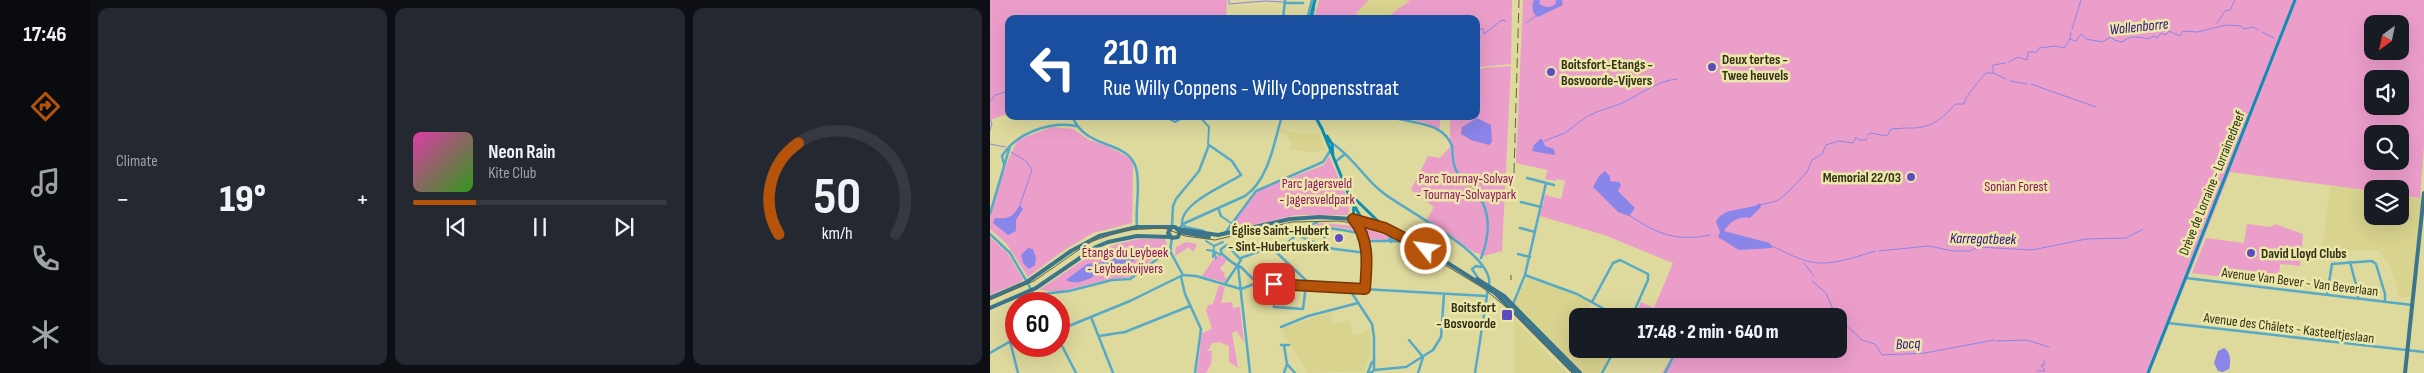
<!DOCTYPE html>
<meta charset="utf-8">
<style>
:root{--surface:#171b24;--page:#242831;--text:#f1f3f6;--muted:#9ea1a6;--line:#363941;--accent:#b45309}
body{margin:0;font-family:"Sofia Sans Condensed",sans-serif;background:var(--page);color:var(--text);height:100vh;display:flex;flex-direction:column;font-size:19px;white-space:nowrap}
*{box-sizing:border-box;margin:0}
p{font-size:16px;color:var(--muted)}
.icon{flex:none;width:28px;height:28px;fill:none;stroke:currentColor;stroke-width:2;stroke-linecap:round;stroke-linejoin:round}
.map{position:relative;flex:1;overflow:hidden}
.sheet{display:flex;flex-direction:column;gap:8px;padding:8px;background:#0d0f14;width:900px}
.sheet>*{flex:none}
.top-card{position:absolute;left:15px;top:15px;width:475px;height:105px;border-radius:10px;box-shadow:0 5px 20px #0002;background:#1a4fa0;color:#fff;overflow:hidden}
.needle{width:32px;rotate:213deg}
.controls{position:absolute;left:1374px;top:15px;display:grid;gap:10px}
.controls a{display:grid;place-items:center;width:45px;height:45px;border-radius:10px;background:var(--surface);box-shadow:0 5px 20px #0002;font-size:25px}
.speed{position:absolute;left:15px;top:292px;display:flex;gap:10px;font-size:25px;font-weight:700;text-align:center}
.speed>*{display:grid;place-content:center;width:65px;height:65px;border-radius:50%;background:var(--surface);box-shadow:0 5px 20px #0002;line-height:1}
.speed .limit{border:8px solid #d22;background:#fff;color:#111}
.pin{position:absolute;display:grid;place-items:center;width:42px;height:42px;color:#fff;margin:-21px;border-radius:10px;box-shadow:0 2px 8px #0006}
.me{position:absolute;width:55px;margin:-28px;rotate:300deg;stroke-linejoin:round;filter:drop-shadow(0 0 4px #0008)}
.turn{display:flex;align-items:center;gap:18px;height:105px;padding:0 15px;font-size:22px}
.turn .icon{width:65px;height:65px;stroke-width:2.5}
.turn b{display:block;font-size:35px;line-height:42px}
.big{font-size:38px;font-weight:800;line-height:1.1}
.sheet .tile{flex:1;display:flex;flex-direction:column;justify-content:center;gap:8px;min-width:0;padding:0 18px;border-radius:10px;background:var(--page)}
.sheet .dial{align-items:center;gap:0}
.dial svg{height:130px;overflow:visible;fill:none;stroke:var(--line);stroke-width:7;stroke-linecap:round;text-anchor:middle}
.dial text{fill:var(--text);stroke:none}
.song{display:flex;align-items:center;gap:15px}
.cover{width:60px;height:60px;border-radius:8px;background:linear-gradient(135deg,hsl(320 70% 55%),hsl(110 70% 35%))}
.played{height:5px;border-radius:2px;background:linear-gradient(90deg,var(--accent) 25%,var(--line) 25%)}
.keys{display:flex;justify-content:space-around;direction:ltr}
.heat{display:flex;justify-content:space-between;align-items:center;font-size:28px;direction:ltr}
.sheet .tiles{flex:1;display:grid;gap:8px;grid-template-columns:repeat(3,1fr)}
.trip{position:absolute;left:579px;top:308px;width:278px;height:50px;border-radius:10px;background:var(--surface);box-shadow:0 5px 20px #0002;font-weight:800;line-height:50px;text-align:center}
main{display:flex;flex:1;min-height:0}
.tab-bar{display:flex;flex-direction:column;width:90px;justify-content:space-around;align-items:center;background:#090b0e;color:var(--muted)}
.tab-bar .icon{width:35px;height:35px}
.tab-bar .selected{color:var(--accent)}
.tab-bar b{font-size:22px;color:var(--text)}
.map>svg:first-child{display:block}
</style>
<main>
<nav class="tab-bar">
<b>17:46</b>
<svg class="icon selected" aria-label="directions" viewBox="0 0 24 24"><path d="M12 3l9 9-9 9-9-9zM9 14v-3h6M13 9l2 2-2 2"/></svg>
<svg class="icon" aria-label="music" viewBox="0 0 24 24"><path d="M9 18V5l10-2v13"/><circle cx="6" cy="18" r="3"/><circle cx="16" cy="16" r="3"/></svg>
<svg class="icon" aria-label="phone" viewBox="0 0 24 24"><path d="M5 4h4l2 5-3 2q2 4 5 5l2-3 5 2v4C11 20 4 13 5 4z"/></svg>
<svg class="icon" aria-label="climate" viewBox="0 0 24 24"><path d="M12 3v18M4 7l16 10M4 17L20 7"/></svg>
</nav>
<section class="sheet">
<div class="tiles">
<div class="tile"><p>Climate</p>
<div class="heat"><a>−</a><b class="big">19°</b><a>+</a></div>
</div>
<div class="tile">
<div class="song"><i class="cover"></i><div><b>Neon Rain</b><p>Kite Club</p></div></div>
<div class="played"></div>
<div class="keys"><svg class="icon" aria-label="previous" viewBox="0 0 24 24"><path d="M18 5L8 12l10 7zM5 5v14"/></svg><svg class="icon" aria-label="pause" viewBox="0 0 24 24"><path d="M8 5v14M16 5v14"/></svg><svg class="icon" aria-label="next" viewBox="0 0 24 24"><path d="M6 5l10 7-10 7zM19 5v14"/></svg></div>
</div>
<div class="tile dial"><svg viewBox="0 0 100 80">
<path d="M14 69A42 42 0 1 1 86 69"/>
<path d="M14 69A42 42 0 0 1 26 13" stroke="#b45309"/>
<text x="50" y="56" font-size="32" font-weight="700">50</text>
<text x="50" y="72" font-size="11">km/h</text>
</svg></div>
</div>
</section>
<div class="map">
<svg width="1434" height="373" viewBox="0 0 1434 373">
<rect width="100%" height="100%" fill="#ded99d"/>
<path fill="#d8d38e" d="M338 0H458L428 19H332Z
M290 129 308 134 329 133 335 150 323 152 299 150 302 143 296 134 289 132Z
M1340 186 1382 192V216H1410V196L1431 199 1421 296 1410 298 1400 265 1388 250 1332 251Z
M540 278 572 288 601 302 595 316H588V349H613L622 353 611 373H592L524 304 537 279Z
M341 312 343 324 359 321 363 336 381 329V351L374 371 318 373 293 333V328Z
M524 319 576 373H524Z"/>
<path fill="#ec9ecb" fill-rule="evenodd" d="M0 0H237L236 19H19V113L0 120Z
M329 0H377L378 1 366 13 367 19H324Z
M420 0H522L521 64 490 67 486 70V19H398C403 10 413 7 420 0Z
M533 0H1434V145L1430 198 1410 195V189H1382V191L1240 172 1160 373H672L686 349H848V316H655L647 312 651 302 664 308 683 263 614 235 550 216 555 195 571 199 575 181 567 179 566 181 555 179 558 170 526 163ZM1382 24H1410V51H1382ZM1382 79H1410V106H1382ZM1382 134H1410V161H1382Z
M521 66 512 251 493 256 488 253H485L437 219 444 207 421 190 438 156 450 158 460 147V116H486V72L492 68Z
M403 116H451L449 131C437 119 418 121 403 116Z
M62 127 83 129 99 140 115 145 140 158 143 164 142 223 103 233 73 251 38 277 16 243 0 229C0 199 14 167 28 140Z
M339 156 360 204 358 215H306L245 229 244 221 267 191 334 165Z
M330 223 364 226 369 231C350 227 327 222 311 234L317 228Z
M1257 224 1281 227 1285 224 1313 234 1310 266 1290 264 1289 274 1281 273 1280 283 1202 273 1216 238 1254 243Z
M376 229 401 237 396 240 378 239Z
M0 237 18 254 33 279 32 281 0 295Z
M150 239H175L177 244 175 248 142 277 120 279 72 291H56L50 289C87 266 104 246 150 239Z
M196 242 207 244 203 252 199 247 185 256 186 247Z
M230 255 237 260 230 269 235 273 234 276 237 279 234 282 212 276 225 257Z
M229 285 235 287 231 303 242 302 243 308 250 307 254 343 247 331 242 333 248 368 239 362V346L229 342 222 343 218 351H222L221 364 216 373H207L212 333 222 329 216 310 218 305 223 304Z"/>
<path fill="#8a85e8" d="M544 0H550L549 4C554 7 562 9 566 3V0H572L573 5 548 17C542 14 541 5 544 0Z
M487 118 501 125 502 142 499 145 481 140 471 134 472 127Z
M550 139H552L555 146 564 149 565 155 542 151 544 145Z
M615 171 620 176V181L629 182 631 185 628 191 645 208 639 216 628 212 603 187 609 176Z
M770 203 771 207 760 218C748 216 740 222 734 231L776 242 781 244 782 248 749 250 728 237 730 232 726 222C732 206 761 211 770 203Z
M30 205 33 209 26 220V231L18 235 3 223 5 218C20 219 22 217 30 205Z
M154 247H157L158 250 139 264H118C109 274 90 288 76 280L97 264 115 262 135 249Z
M38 248 43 249 46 258 45 265 39 269 33 263 31 255Z
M1234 348C1241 352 1241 362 1239 369L1233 372 1228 371 1224 363 1228 351Z"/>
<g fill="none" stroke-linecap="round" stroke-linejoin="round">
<path stroke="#8a85e8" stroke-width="1" d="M239 0V4L275 1 294 2
M536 23 547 15
M1227 23 1235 11 1240 10 1245 0
M486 29H493L494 34 512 20 516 21
M1082 29 1091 0
M1272 32 1284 38
M1080 39 1081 32
M1019 62 1028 57 1037 60 1038 52H1047L1049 48 1066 46 1074 48 1080 39 1086 41 1091 34 1096 39 1112 42 1121 37 1124 40 1132 42C1141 35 1148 37 1158 39L1164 36 1167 38 1171 33 1176 35 1179 31 1190 36 1193 31 1207 32 1236 25 1251 26 1254 29 1263 27 1268 30
M1003 73 1016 79
M1020 81 1037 84
M1041 84 1106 107
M0 102 5 95 19 91
M598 116C609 110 621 108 632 103 651 94 667 81 687 79
M0 119 2 124 0 130
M918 128C940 129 952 120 965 104H974C975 96 990 80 996 73H1003V65L1016 63
M878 135 881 133 897 136 901 129 916 128
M554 141 575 133 596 117
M0 144 15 147
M21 152 36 161 42 170 30 205
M770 205 787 201 798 192 817 172 822 160 832 154 836 145 849 141 863 143 866 137 869 140H876L877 138
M639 215C666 234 688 242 720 235
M782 246C792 250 801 256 811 259 835 269 862 258 885 251
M889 251 939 246 963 251H980L988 247 1042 250 1096 239 1136 238 1153 229
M814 263 824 276
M822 281 836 293 845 314
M848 318 872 340 885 344 892 355 935 353 1004 340
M1006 341 1037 340 1059 347
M1047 371H1055L1051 365H1054V361"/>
<path stroke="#bcb783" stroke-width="2.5" stroke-dasharray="2.5 1" stroke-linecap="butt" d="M474 182 484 191"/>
<path stroke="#56a9c7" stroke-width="2" d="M174 116 185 122 196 116
M209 116 219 127 218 144
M231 216 241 223
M308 234 318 226 328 222
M216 241 224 246
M217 250 224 251 226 258
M224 251 230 255
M223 257 224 246 233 242"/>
<path stroke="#56a9c7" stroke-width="2.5" d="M295 3H313
M293 19 295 0
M317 19 322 0
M322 19 324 8
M82 116C96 151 138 139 146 168 151 183 145 209 147 227
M401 116C421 125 452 120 462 146 463 150 462 154 463 158 463 167 469 176 474 182
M343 144C362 156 374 178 392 192 414 210 505 254 499 285
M345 162 355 154
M14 164 12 156C26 133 60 121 86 126
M537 178 564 185
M484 191C502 208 500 236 491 258
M531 202 551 207
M228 208 231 216
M0 214 20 146
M364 221 375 241V289
M192 224 195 227 214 231
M182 226 183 206 186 199 209 171 219 145 242 161 251 175C236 185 190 203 192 224
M530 228 545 232
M188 229 195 223 255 196C279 180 284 142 292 116
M235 233 266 191 333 162 340 151
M0 234 20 253 37 282
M373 234C356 231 326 221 312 237L337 248 376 253
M312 236 308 234 286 252 321 285
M182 238 180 251 193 275
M400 238 403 240 401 242 399 240Z
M375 241H399
M402 241 423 243
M333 246 336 229
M528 254 540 257
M251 258 273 250
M1360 262 1368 292V299
M248 266 260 373
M193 275 206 276 251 289
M535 275 587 294 627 316
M191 277 195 294 211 329 205 373
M488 278 482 269 486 266 491 267
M1196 278 1422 305
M235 284 251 260 237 245 231 249V253C238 259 243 265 251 267L267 283
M284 284V307L313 309 316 285
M358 287 382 324 384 337V370L381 373 378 372
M251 289 267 283 496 296
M52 294 79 291 122 280 140 279 181 249
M1337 295 1342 264 1382 261 1386 264 1395 294V302
M602 302 623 263 630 260 658 274V280L642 316
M523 304 535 275 556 183
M101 317 123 373
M1178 323 1434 352
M291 327 318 316 368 303
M69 330 140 301 193 275
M109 336 135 332 200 306
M419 340 433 357 428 373
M20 341 28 373
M291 345H299
M294 345 297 364 305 373
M0 353 26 338
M384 370 416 367 443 350 451 337 454 294
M378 372 382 362
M294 373 297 364
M485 373 498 289
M612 373 625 349
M675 373 687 349"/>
<path stroke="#56a9c7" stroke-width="2.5" d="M37 282 49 304
M69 340 86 373"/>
<path stroke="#0d8eb2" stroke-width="3" d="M320 19 325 0
M325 116 332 129
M332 129 360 198 373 221
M337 136 342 144 343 156
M361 195 394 227
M363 219 364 204
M1158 373 1305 0"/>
<path stroke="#3b758b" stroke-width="4" d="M181 228 178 233 182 238 188 237 190 232
M188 229 228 235 300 219 329 217 363 219 395 228 426 243 505 293 585 373
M190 232 219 237
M487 279 514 296 590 373
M0 298 37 282 81 251 109 236 147 227H185L190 232
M0 308 46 288 106 247 118 242 147 236 180 237
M1415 373 1434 193"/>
<path stroke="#666340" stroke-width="1" d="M0 300 44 281 100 242 135 230 174 228 195 236 225 240 302 222 350 221 387 228 407 236 493 288 521 311 582 373"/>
<path stroke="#666340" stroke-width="1" stroke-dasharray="10 5" stroke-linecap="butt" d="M524 173 529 0
M521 280V275"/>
</g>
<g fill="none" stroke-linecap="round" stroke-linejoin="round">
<g stroke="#753606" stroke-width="12">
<path id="route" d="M284 284 375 289C377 265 380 238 363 219L395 228 436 249"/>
</g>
<use href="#route" stroke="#b45309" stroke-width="9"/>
</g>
<g fill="#5c4bc3" stroke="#ebe7a9" stroke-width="2">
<circle cx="722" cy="67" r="5"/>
<circle cx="561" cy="72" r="5"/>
<circle cx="921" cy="177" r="5"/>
<circle cx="349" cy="238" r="5"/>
<circle cx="1261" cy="253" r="5"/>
<rect x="511" y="309" width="12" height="12" rx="2.5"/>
</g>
<g text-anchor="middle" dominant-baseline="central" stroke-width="5" stroke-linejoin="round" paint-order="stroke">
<g font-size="14" font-weight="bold" fill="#333119" stroke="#ebe7a9" text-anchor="start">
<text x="732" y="59">Deux tertes -<tspan x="732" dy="16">Twee heuvels</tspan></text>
<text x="571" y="64">Boitsfort-Etangs -<tspan x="571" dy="16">Bosvoorde-Vijvers</tspan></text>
<text x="911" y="177" text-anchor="end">Memorial 22/03</text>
<text x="339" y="230" text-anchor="end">Église Saint-Hubert<tspan x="339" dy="16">- Sint-Hubertuskerk</tspan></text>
<text x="1271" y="253">David Lloyd Clubs</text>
<text x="506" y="307" text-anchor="end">Boitsfort<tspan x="506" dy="16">- Bosvoorde</tspan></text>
</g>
<g font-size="14" fill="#8e1469" stroke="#ebe7a9">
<text x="476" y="178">Parc Tournay-Solvay<tspan x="476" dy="16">- Tournay-Solvaypark</tspan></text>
<text x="327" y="183">Parc Jagersveld<tspan x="327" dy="16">- Jagersveldpark</tspan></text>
<text x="1026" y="186">Sonian Forest</text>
<text x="135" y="252">Étangs du Leybeek<tspan x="135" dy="16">- Leybeekvijvers</tspan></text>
</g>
<g font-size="14" fill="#333119" stroke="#ebe7a9">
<text transform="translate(1222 183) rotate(-68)">Drève de Lorraine - Lorrainedreef</text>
<text transform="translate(1310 282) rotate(7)">Avenue Van Bever - Van Beverlaan</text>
<text transform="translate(1299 328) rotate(7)">Avenue des Châlets - Kasteeltjeslaan</text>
</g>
<g font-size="15" font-style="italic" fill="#310d85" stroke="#ebe7a9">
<text transform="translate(1149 27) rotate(-6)">Wollenborre</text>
<text transform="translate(993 239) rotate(1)">Karregatbeek</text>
<text transform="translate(918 344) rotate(-3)">Bocq</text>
</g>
</g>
</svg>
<div class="controls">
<a><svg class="needle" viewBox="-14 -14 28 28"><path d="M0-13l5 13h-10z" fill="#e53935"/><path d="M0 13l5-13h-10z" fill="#9ea1a6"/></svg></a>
<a><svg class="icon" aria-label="sound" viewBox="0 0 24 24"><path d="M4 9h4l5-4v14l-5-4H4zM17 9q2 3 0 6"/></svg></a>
<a><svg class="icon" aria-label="search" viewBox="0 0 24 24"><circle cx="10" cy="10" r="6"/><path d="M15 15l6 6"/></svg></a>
<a><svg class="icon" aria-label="layers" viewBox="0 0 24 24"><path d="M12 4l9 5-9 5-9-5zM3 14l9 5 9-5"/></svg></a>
</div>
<div class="speed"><div class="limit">60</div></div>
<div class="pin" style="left:284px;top:284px;background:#d93025"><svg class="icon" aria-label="arrive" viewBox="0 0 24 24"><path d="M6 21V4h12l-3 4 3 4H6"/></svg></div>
<svg class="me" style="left:436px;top:249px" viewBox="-20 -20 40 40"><circle r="17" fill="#b45309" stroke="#fff" stroke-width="3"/><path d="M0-11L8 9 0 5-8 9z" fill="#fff"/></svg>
<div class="trip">17:48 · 2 min · 640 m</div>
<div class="top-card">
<div class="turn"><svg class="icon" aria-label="left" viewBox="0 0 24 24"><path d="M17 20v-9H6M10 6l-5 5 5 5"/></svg><div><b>210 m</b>Rue Willy Coppens - Willy Coppensstraat</div></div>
</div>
</div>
</main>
